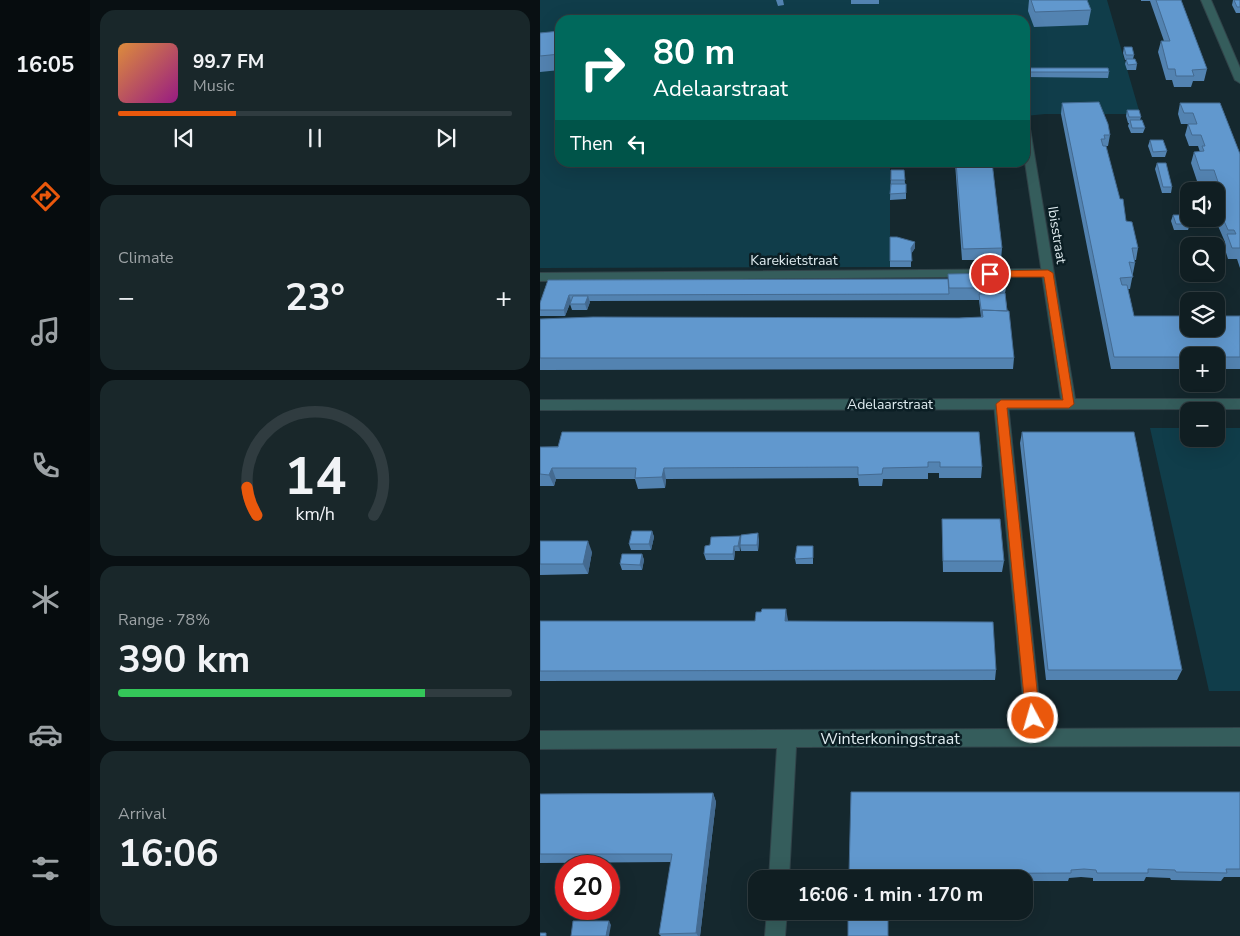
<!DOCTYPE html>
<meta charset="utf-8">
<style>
:root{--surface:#101e22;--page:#19272a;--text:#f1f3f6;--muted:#9ca2a5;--line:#303c40;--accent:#ea580c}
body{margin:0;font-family:"Nunito Sans",sans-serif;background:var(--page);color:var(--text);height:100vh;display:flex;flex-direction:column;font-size:19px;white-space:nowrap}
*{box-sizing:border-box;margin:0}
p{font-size:16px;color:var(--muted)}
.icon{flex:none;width:28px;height:28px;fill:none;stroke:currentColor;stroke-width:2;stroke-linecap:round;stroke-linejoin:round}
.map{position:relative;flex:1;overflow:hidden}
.details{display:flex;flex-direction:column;gap:10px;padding:10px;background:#091013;width:450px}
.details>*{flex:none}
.top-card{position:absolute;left:15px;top:15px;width:475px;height:152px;border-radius:15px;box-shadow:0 5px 20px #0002,0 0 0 1px var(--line);background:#00695c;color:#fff;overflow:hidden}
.buttons{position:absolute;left:640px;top:182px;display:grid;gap:10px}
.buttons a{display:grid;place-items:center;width:45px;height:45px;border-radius:10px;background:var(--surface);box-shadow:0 5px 20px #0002,0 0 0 1px var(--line);font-size:25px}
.speed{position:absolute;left:15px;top:855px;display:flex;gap:10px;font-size:25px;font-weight:700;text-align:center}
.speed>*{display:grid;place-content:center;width:65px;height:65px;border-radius:50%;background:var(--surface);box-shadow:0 5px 20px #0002,0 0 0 1px var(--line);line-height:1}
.speed .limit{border:8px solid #d22;background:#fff;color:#111}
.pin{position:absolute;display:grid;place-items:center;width:42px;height:42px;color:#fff;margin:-21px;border:2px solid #fff;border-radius:50%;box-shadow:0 1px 5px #0007}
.me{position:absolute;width:55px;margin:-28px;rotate:354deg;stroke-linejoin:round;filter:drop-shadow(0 0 4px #0008)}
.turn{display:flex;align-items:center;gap:18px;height:105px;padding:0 15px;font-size:22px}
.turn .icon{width:65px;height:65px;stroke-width:2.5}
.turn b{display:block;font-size:35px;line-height:42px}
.then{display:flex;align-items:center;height:48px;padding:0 15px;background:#0003;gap:10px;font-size:19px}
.big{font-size:38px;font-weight:700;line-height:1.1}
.details .tile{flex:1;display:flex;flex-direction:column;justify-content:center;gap:8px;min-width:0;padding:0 18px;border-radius:15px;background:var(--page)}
.details .dial{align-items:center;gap:0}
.dial svg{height:130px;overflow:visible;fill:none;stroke:var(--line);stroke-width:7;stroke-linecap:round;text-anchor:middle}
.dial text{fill:var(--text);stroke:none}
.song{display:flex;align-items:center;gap:15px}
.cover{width:60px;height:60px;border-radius:8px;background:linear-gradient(135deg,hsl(30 70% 55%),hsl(310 70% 35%))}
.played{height:5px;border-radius:2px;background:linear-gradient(90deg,var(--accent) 30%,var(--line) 30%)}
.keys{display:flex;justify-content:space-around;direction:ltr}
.heat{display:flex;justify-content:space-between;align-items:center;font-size:28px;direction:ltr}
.charge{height:8px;border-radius:4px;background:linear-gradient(90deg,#34c759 78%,var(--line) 0)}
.trip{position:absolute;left:208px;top:870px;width:285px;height:50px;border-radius:15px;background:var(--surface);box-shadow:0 5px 20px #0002,0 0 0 1px var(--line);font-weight:700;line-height:50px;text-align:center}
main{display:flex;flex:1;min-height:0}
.menu{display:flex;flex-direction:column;width:90px;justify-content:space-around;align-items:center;background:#060c0e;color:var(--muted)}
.menu .icon{width:35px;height:35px}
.menu .current{color:var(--accent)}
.menu b{font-size:22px;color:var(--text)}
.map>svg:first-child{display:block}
</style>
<main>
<nav class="menu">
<b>16:05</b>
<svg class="icon current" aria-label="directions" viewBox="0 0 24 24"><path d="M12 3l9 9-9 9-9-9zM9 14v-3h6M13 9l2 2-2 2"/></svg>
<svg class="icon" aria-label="music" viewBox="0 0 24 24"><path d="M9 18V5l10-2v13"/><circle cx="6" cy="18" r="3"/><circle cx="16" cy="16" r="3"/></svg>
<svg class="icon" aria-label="phone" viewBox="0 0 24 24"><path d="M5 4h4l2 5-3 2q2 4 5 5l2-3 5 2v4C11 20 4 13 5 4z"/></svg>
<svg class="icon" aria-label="climate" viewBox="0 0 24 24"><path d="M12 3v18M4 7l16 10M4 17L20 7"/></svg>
<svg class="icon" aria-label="car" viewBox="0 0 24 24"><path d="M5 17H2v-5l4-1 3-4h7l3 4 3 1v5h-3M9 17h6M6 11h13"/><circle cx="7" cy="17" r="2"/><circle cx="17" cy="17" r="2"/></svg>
<svg class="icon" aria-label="filters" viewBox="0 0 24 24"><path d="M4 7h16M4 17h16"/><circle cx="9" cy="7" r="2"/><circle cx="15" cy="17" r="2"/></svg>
</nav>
<section class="details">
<div class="tile">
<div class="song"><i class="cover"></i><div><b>99.7 FM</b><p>Music</p></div></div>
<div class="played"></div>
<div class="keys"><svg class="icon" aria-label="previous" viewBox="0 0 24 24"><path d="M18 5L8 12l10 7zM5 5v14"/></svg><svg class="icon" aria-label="pause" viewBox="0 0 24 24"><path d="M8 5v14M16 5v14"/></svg><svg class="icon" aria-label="next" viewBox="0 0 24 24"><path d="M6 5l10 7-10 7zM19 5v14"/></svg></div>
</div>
<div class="tile"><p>Climate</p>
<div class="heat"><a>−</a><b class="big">23°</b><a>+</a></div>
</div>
<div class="tile dial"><svg viewBox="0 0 100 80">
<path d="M14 69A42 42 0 1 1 86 69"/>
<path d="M14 69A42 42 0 0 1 8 52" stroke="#ea580c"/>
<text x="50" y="56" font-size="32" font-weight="700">14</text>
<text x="50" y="72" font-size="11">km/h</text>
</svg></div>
<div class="tile"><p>Range · 78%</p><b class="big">390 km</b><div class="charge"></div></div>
<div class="tile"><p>Arrival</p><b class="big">16:06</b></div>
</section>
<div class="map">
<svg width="700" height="936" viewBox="0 0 700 936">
<rect width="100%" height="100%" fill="#15282e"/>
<path fill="#103d4a" d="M0 0H567L600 114H505L485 116V20H20V162L350 163V267L0 268Z
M610 428H649V439H676V428H700V691H669Z"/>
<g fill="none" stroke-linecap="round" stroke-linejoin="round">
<g stroke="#314349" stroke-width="2">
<path id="service" d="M508 269 514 273 512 276 0 281V273Z
M461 399 466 401 468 404 503 738 501 744 495 746 489 744 487 738 454 404 456 401Z"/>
</g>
<g stroke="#314349" stroke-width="2">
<path id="minor" d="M661 0H671L700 68V83L695 80Z
M485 126 490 129 535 399H700V409L0 410V400L521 399 485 162Z
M700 728V746L256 747 249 879H229L237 748 0 749V731Z
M227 911H247L245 936H225Z"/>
</g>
<use href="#service" fill="#355d5c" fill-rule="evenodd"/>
<use href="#minor" fill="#355d5c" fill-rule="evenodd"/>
</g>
<path fill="#5383b1" d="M236 0H243L244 5 238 6Z
M311 0H339V4H311Z
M489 0H547L551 10 548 25 494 27 488 11Z
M601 0H641L667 69 664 81H653L651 87H634L632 80H626L618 52 621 41H624L610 1H601Z
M693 0H700V13H696L692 5Z
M20 31V70L0 72V33Z
M584 47 594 55 593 59 597 64 596 70H587L585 64 586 60H585L583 53Z
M485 68 569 72 568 78 485 77Z
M522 103 570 135 568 146H564L586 221 598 248 596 260H594L595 263 590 289H588L594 316H700V369H676V356H649V369H571L521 114Z
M640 103H680L700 154V268L697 259H688L684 246 685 242 675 219H673H676V191H672L673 188 671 181H657L651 163 654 152H660L658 146H649L645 135 648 124H641L638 114Z
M587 110 601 117 600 120 605 128 603 133H591L588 126 589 123H588L586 116Z
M610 140 627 151 625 157H612L608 146Z
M350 162H373V163L350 164Z
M408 162H452L462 248 461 260H422L415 163H408Z
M617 163 632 187 631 193H622L615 169Z
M351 170H364L365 184H366V199L350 200Z
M633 215 650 224 648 230H634L631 221Z
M350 237 375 242V248L371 254V267H350Z
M408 274 466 288 465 293 474 358 473 369 0 370V319L419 318 441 317 439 300 49 301 50 302 47 310H32L30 304 31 301 25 316H0V303L8 280 408 279Z
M439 432 442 467 441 478H399V473H388V479H343L342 486H319L318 478 126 479 125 488 98 489 95 479H16L14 486H0V447Z
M482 432 642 670 637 680H506L480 443Z
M402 519 464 561 462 572H403L402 530Z
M112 531 114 537 111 550H91L89 544Z
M200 536 201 540 219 539 218 551H201L200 546V551H195L194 560H166L164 554 170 545Z
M0 541 52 552 48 574 0 575Z
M273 546V564H256L255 559Z
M102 554 104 560 102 570H82L80 564Z
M221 612 248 620V621L456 670 455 680 0 681V621H215Z
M700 792V877H684L681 881 631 880 630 878 606 877 604 881H553V878L541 877 529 878 528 881H484V879H309V874Z
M173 793 176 802 160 936H121L119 934 131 862 0 863V794Z"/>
<path fill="#446a90" d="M375 242V248L371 254V248Z
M29 295 31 301 25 316 24 310Z
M48 296 50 302 47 310 45 304Z
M12 468 16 479 14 486 9 475Z
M124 468 126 479 125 488 122 477Z
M112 531 114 537 111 550 109 544Z
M218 533 219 539 218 551 217 545Z
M200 536 201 542 200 551 198 546Z
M48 541 52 552 48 574 43 564Z
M194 546 195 551 194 560 193 554Z
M102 554 104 560 102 570 100 565Z
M246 609 248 620 247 632 245 621Z
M173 793 176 802 160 936H158L156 933Z
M69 921 71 925 69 936H66Z"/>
<path fill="#6198ce" stroke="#446a90" d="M491 0H547L551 10 495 12Z
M616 0H641L667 69 652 70 654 76H636L635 69H628L621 41H630Z
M694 0H700V7H697Z
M20 31V54L0 56V33Z
M584 47H592L594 55H586Z
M586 59H595L597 64 588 65Z
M485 68H568L569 72H485Z
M559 102 568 124 570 135H564L565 139H561L563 146H566L580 199H583L586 221 592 222 598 248H592L595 263 589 262 593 277 580 278 582 285H587L594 316H649V329H676V316H700V357H676V356H649V357H574L522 103Z
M640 103H680L700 154V248H692L687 234H696L694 230H688L678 207H677L676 197H683L679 187H675L674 182H678L674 170H660L654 152 664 151 662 146H665L661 135H652L648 124H657L653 113H644Z
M587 110H599L601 117H589Z
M590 120H602L605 128H592Z
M610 140H623L627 151 613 152Z
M416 162H452L462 248 423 249Z
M617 163H626L632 187H623Z
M351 170H364L365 180H351Z
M351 184H366V193L350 194Z
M633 215H647L650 224H636Z
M350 237H357L375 242 371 248 372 261H350Z
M464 273 466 288H409L408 274Z
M408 279 409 294 29 295 24 310H0V303L8 280Z
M465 293 467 311 442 310V316L439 294Z
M33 296H48L45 304H30Z
M442 310 469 311 474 358H0V319L53 317 419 318 443 317Z
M22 432H439L442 467H400V462H388V467L343 468 342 474 318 475V467L124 468 122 477 95 478 96 468H12L9 475 0 474V447H18Z
M482 432H594L642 670H508Z
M402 519H460L464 561H403Z
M92 531H112L109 544H89Z
M218 533 217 545H200L201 535Z
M200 536 198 546H194L193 554H164L165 546 170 545 171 537Z
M0 541H48L43 564H0Z
M257 546H273V558L255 559Z
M82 554H102L100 565 80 564Z
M222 609H246L245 621 453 622 456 670 0 671V621H215L216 612H221Z
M311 792H700V869H686L687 873 636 872 635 870 608 869V873H557L556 870 544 869 531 870V873L309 874Z
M173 793 156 933 119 934 132 854H0V794Z
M308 912H348V936H308Z
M33 921H69L66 936H31Z
M0 933H6V936H0Z"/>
<path fill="#ea580c" stroke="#983908" d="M508 270 513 273 534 404 529 408H467L500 718 498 722 493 724 488 722 486 718 456 404 461 400H523L504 277H450L445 274 450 271Z"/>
<g text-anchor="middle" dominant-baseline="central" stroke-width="5" stroke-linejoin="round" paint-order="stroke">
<g font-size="14" fill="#dfebef" stroke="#0b1e24">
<text transform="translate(517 235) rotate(81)">Ibisstraat</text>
<text x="254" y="260">Karekietstraat</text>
<text x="350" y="404">Adelaarstraat</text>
</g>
<g font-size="16" fill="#dfebef" stroke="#0b1e24">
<text x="350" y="739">Winterkoningstraat</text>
</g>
</g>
</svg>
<div class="buttons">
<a><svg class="icon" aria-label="sound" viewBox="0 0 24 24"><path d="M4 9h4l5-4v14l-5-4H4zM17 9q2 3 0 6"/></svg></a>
<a><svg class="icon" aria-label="search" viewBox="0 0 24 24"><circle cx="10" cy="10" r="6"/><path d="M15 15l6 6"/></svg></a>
<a><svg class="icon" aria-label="layers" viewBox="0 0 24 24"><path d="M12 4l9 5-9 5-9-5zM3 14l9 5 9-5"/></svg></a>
<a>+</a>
<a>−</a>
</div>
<div class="speed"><div class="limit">20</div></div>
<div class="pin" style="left:450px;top:274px;background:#d93025"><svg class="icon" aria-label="arrive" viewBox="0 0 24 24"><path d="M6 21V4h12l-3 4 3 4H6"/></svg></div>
<svg class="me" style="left:493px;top:718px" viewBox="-20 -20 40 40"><circle r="17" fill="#ea580c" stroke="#fff" stroke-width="3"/><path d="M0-11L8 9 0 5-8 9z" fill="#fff"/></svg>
<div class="trip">16:06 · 1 min · 170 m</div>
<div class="top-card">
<div class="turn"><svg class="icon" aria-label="right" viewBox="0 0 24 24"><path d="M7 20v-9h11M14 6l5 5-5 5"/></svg><div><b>80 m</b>Adelaarstraat</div></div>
<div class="then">Then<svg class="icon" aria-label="left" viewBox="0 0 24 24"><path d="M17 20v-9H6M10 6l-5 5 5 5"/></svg></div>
</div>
</div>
</main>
